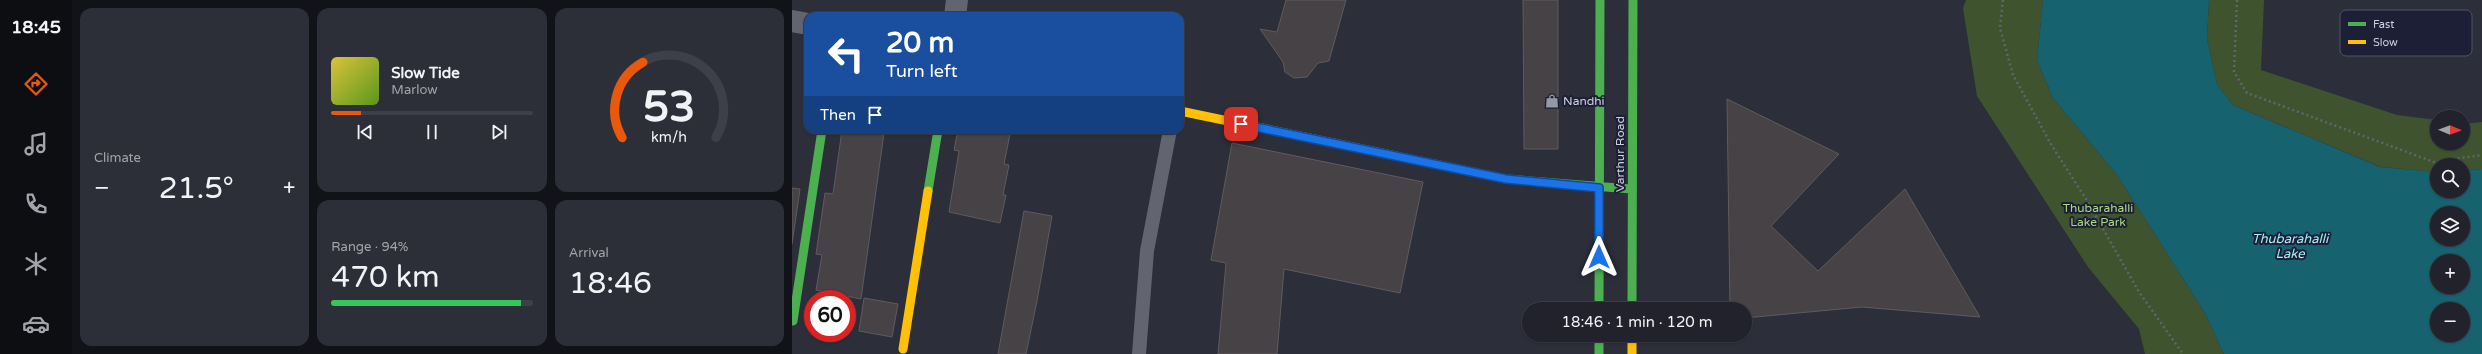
<!DOCTYPE html>
<meta charset="utf-8">
<style>
:root{--surface:#21222c;--page:#2d2f38;--text:#f1f3f6;--muted:#a2a4a9;--line:#3e3f48;--accent:#ea580c}
body{margin:0;font-family:"Varela Round",sans-serif;background:var(--page);color:var(--text);height:100vh;display:flex;flex-direction:column;font-size:15px;white-space:nowrap}
*{box-sizing:border-box;margin:0}
p{font-size:13px;color:var(--muted)}
.icon{flex:none;width:22px;height:22px;fill:none;stroke:currentColor;stroke-width:2;stroke-linecap:round;stroke-linejoin:round}
.map{position:relative;flex:1;overflow:hidden}
.details{display:flex;flex-direction:column;gap:8px;padding:8px;background:#121318;width:720px}
.details>*{flex:none}
.guide{position:absolute;left:12px;top:12px;width:380px;height:122px;border-radius:12px;box-shadow:0 1px 3px #0004,0 0 0 1px var(--line);background:#1a4fa0;color:#fff;overflow:hidden}
.needle{width:26px;rotate:91deg}
.buttons{position:absolute;left:1638px;top:110px;display:grid;gap:8px}
.buttons a{display:grid;place-items:center;width:40px;height:40px;border-radius:50%;background:var(--surface);box-shadow:0 1px 3px #0004,0 0 0 1px var(--line);font-size:20px}
.speed{position:absolute;left:12px;top:290px;display:flex;gap:8px;font-size:20px;font-weight:700;text-align:center}
.speed>*{display:grid;place-content:center;width:52px;height:52px;border-radius:50%;background:var(--surface);box-shadow:0 1px 3px #0004,0 0 0 1px var(--line);line-height:1}
.speed .limit{border:6px solid #d22;background:#fff;color:#111}
.pin{position:absolute;display:grid;place-items:center;width:34px;height:34px;color:#fff;margin:-17px;border-radius:8px;box-shadow:0 2px 6px #0006}
.me{position:absolute;width:44px;margin:-22px;rotate:0deg;stroke-linejoin:round;filter:drop-shadow(0 0 3px #0008)}
.turn{display:flex;align-items:center;gap:14px;height:84px;padding:0 16px;font-size:18px}
.turn .icon{width:52px;height:52px;stroke-width:2.5}
.turn b{display:block;font-size:28px;line-height:34px}
.then{display:flex;align-items:center;height:38px;padding:0 16px;background:#0003;gap:8px;font-size:15px}
.big{font-size:30px;font-weight:600;line-height:1.1}
.details .tile{flex:1;display:flex;flex-direction:column;justify-content:center;gap:6px;min-width:0;padding:0 14px;border-radius:12px;background:var(--page)}
.details .dial{align-items:center;gap:0}
.dial svg{height:104px;overflow:visible;fill:none;stroke:var(--line);stroke-width:7;stroke-linecap:round;text-anchor:middle}
.dial text{fill:var(--text);stroke:none}
.song{display:flex;align-items:center;gap:12px}
.cover{width:48px;height:48px;border-radius:6px;background:linear-gradient(135deg,hsl(50 70% 55%),hsl(90 70% 35%))}
.played{height:4px;border-radius:2px;background:linear-gradient(90deg,var(--accent) 15%,var(--line) 15%)}
.keys{display:flex;justify-content:space-around;direction:ltr}
.heat{display:flex;justify-content:space-between;align-items:center;font-size:22px;direction:ltr}
.charge{height:6px;border-radius:3px;background:linear-gradient(90deg,#34c759 94%,var(--line) 0)}
.details .tiles{flex:1;display:grid;gap:8px;grid-template-columns:repeat(3,1fr)}
.tile:first-child{grid-row:span 2}
.trip{position:absolute;left:730px;top:302px;width:230px;height:40px;border-radius:20px;background:var(--surface);box-shadow:0 1px 3px #0004,0 0 0 1px var(--line);font-weight:600;line-height:40px;text-align:center}
main{display:flex;flex:1;min-height:0}
.dock{display:flex;flex-direction:column;width:72px;justify-content:space-around;align-items:center;background:#0d0e12;color:var(--muted)}
.dock .icon{width:28px;height:28px}
.dock .on{color:var(--accent)}
.dock b{font-size:18px;color:var(--text)}
.map>svg:first-child{display:block}
</style>
<main>
<nav class="dock">
<b>18:45</b>
<svg class="icon on" aria-label="directions" viewBox="0 0 24 24"><path d="M12 3l9 9-9 9-9-9zM9 14v-3h6M13 9l2 2-2 2"/></svg>
<svg class="icon" aria-label="music" viewBox="0 0 24 24"><path d="M9 18V5l10-2v13"/><circle cx="6" cy="18" r="3"/><circle cx="16" cy="16" r="3"/></svg>
<svg class="icon" aria-label="phone" viewBox="0 0 24 24"><path d="M5 4h4l2 5-3 2q2 4 5 5l2-3 5 2v4C11 20 4 13 5 4z"/></svg>
<svg class="icon" aria-label="climate" viewBox="0 0 24 24"><path d="M12 3v18M4 7l16 10M4 17L20 7"/></svg>
<svg class="icon" aria-label="car" viewBox="0 0 24 24"><path d="M5 17H2v-5l4-1 3-4h7l3 4 3 1v5h-3M9 17h6M6 11h13"/><circle cx="7" cy="17" r="2"/><circle cx="17" cy="17" r="2"/></svg>
</nav>
<section class="details">
<div class="tiles">
<div class="tile"><p>Climate</p>
<div class="heat"><a>−</a><b class="big">21.5°</b><a>+</a></div>
</div>
<div class="tile">
<div class="song"><i class="cover"></i><div><b>Slow Tide</b><p>Marlow</p></div></div>
<div class="played"></div>
<div class="keys"><svg class="icon" aria-label="previous" viewBox="0 0 24 24"><path d="M18 5L8 12l10 7zM5 5v14"/></svg><svg class="icon" aria-label="pause" viewBox="0 0 24 24"><path d="M8 5v14M16 5v14"/></svg><svg class="icon" aria-label="next" viewBox="0 0 24 24"><path d="M6 5l10 7-10 7zM19 5v14"/></svg></div>
</div>
<div class="tile dial"><svg viewBox="0 0 100 80">
<path d="M14 69A42 42 0 1 1 86 69"/>
<path d="M14 69A42 42 0 0 1 30 11" stroke="#ea580c"/>
<text x="50" y="56" font-size="32" font-weight="700">53</text>
<text x="50" y="72" font-size="11">km/h</text>
</svg></div>
<div class="tile"><p>Range · 94%</p><b class="big">470 km</b><div class="charge"></div></div>
<div class="tile"><p>Arrival</p><b class="big">18:46</b></div>
</div>
</section>
<div class="map">
<svg width="1690" height="354" viewBox="0 0 1690 354">
<rect width="100%" height="100%" fill="#2c2e3a"/>
<path fill="#3f542e" d="M1174 0H1251L1245 60 1261 98 1325 175 1413 313 1432 354H1353L1347 329 1296 267 1185 96 1171 8Z
M1417 0H1472L1469 70 1605 115 1645 120V143H1671V124L1690 122V169L1671 171V165H1645V172L1589 167 1441 105 1425 84 1415 39Z"/>
<path fill="#16626e" fill-rule="evenodd" d="M1251 0H1417L1415 39 1425 84 1441 105 1588 167 1645 172V191H1671V171L1690 169V354H1432L1413 313 1325 175 1261 98 1245 60ZM1645 213H1671V239H1645ZM1645 261H1671V287H1645ZM1645 309H1671V335H1645Z"/>
<path fill="#464246" stroke="#5f5b5d" d="M494 0H554L537 61 526 63 515 77 502 78 493 72 491 62 468 29 485 32Z
M731 0H766V149H732Z
M935 99 1047 154 979 226 1026 271 1113 189 1188 317 1070 307 953 318V309H938Z
M50 130H72L92 133 69 299 24 290 30 255 24 254 33 193 41 194Z
M166 130H201L218 134 212 164 217 165 211 195H214L208 223 157 212 167 151 162 150Z
M440 143 631 182 608 293 492 269 485 354H426L434 263 419 260Z
M0 188 8 189 0 244Z
M232 211 260 216 245 301 234 354H206Z
M72 298 106 304 100 337 67 331Z"/>
<g fill="none" stroke-linecap="round" stroke-linejoin="round">
<path stroke="#62646e" stroke-width="2.5" stroke-dasharray="2 3" stroke-linecap="butt" d="M1211 0 1208 28 1221 75 1260 146 1294 199 1347 292 1391 354
M1445 0 1442 72 1455 93 1642 162 1690 155"/>
<path stroke="#62646f" stroke-width="14" d="M347 354 355 251 378 130"/>
<path stroke="#62646f" stroke-width="22" d="M163 16 165 0
M0 21 16 24"/>
<path stroke="#4caf50" stroke-width="9" d="M599 155 714 179 839 189
M136 191 146 130
M807 309 808 0
M840 309 841 0
M1 321 30 130
M807 335V354"/>
<path stroke="#ffc107" stroke-width="9" d="M388 111 599 155
M840 335V354
M111 349 136 191"/>
</g>
<g fill="none" stroke-linecap="round" stroke-linejoin="round">
<g stroke="#114b97" stroke-width="10">
<path id="route" d="M449 124 714 179 807 188V257"/>
</g>
<use href="#route" stroke="#1a73e8" stroke-width="7"/>
</g>
<defs>
<g id="shop-bare" transform="scale(1.08)"><path d="M-5-2.5h2.3a2.7 3.5 0 0 1 5.4 0H5L5.5 6h-11ZM-1.5-2.5h3a1.5 2.3 0 0 0-3 0Z" fill="#9598a6" stroke="#1c1f35" stroke-width="2.5" paint-order="stroke"/></g>
</defs>
<g fill-rule="evenodd">
<use href="#shop-bare" x="760" y="101"/>
</g>
<g text-anchor="middle" dominant-baseline="central" stroke-width="4" stroke-linejoin="round" paint-order="stroke">
<g font-size="12" fill="#ced1e0" stroke="#1c1f35" text-anchor="start">
<text x="771" y="101">Nandhi</text>
</g>
<g font-size="12" fill="#ced1e0" stroke="#1c1f35">
<text transform="translate(828 154) rotate(-90)">Varthur Road</text>
</g>
<g font-size="12" fill="#abd982" stroke="#1c1f35">
<text x="1306" y="208">Thubarahalli<tspan x="1306" dy="14">Lake Park</tspan></text>
</g>
<g font-size="13" font-style="italic" fill="#a4eefa" stroke="#1c1f35">
<text x="1498" y="239">Thubarahalli<tspan x="1498" dy="15">Lake</tspan></text>
</g>
</g>
<rect x="1548" y="10" width="132" height="46" rx="6" fill="#1c1f35" stroke="#515468" stroke-width="1"/>
<rect x="1556" y="22" width="18" height="4" fill="#4caf50"/>
<rect x="1556" y="40" width="18" height="4" fill="#ffc107"/>
<g font-size="11" fill="#ced1e0">
<text x="1581" y="28">Fast</text>
<text x="1581" y="46">Slow</text>
</g>
</svg>
<div class="buttons">
<a><svg class="needle" viewBox="-14 -14 28 28"><path d="M0-13l5 13h-10z" fill="#e53935"/><path d="M0 13l5-13h-10z" fill="#a2a4a9"/></svg></a>
<a><svg class="icon" aria-label="search" viewBox="0 0 24 24"><circle cx="10" cy="10" r="6"/><path d="M15 15l6 6"/></svg></a>
<a><svg class="icon" aria-label="layers" viewBox="0 0 24 24"><path d="M12 4l9 5-9 5-9-5zM3 14l9 5 9-5"/></svg></a>
<a>+</a>
<a>−</a>
</div>
<div class="speed"><div class="limit">60</div></div>
<div class="pin" style="left:449px;top:124px;background:#d93025"><svg class="icon" aria-label="arrive" viewBox="0 0 24 24"><path d="M6 21V4h12l-3 4 3 4H6"/></svg></div>
<svg class="me" style="left:807px;top:257px" viewBox="-20 -20 40 40"><path d="M0-17L14 15 0 8-14 15z" fill="#1a73e8" stroke="#fff" stroke-width="4"/></svg>
<div class="trip">18:46 · 1 min · 120 m</div>
<div class="guide">
<div class="turn"><svg class="icon" aria-label="left" viewBox="0 0 24 24"><path d="M17 20v-9H6M10 6l-5 5 5 5"/></svg><div><b>20 m</b>Turn left</div></div>
<div class="then">Then<svg class="icon" aria-label="arrive" viewBox="0 0 24 24"><path d="M6 21V4h12l-3 4 3 4H6"/></svg></div>
</div>
</div>
</main>
